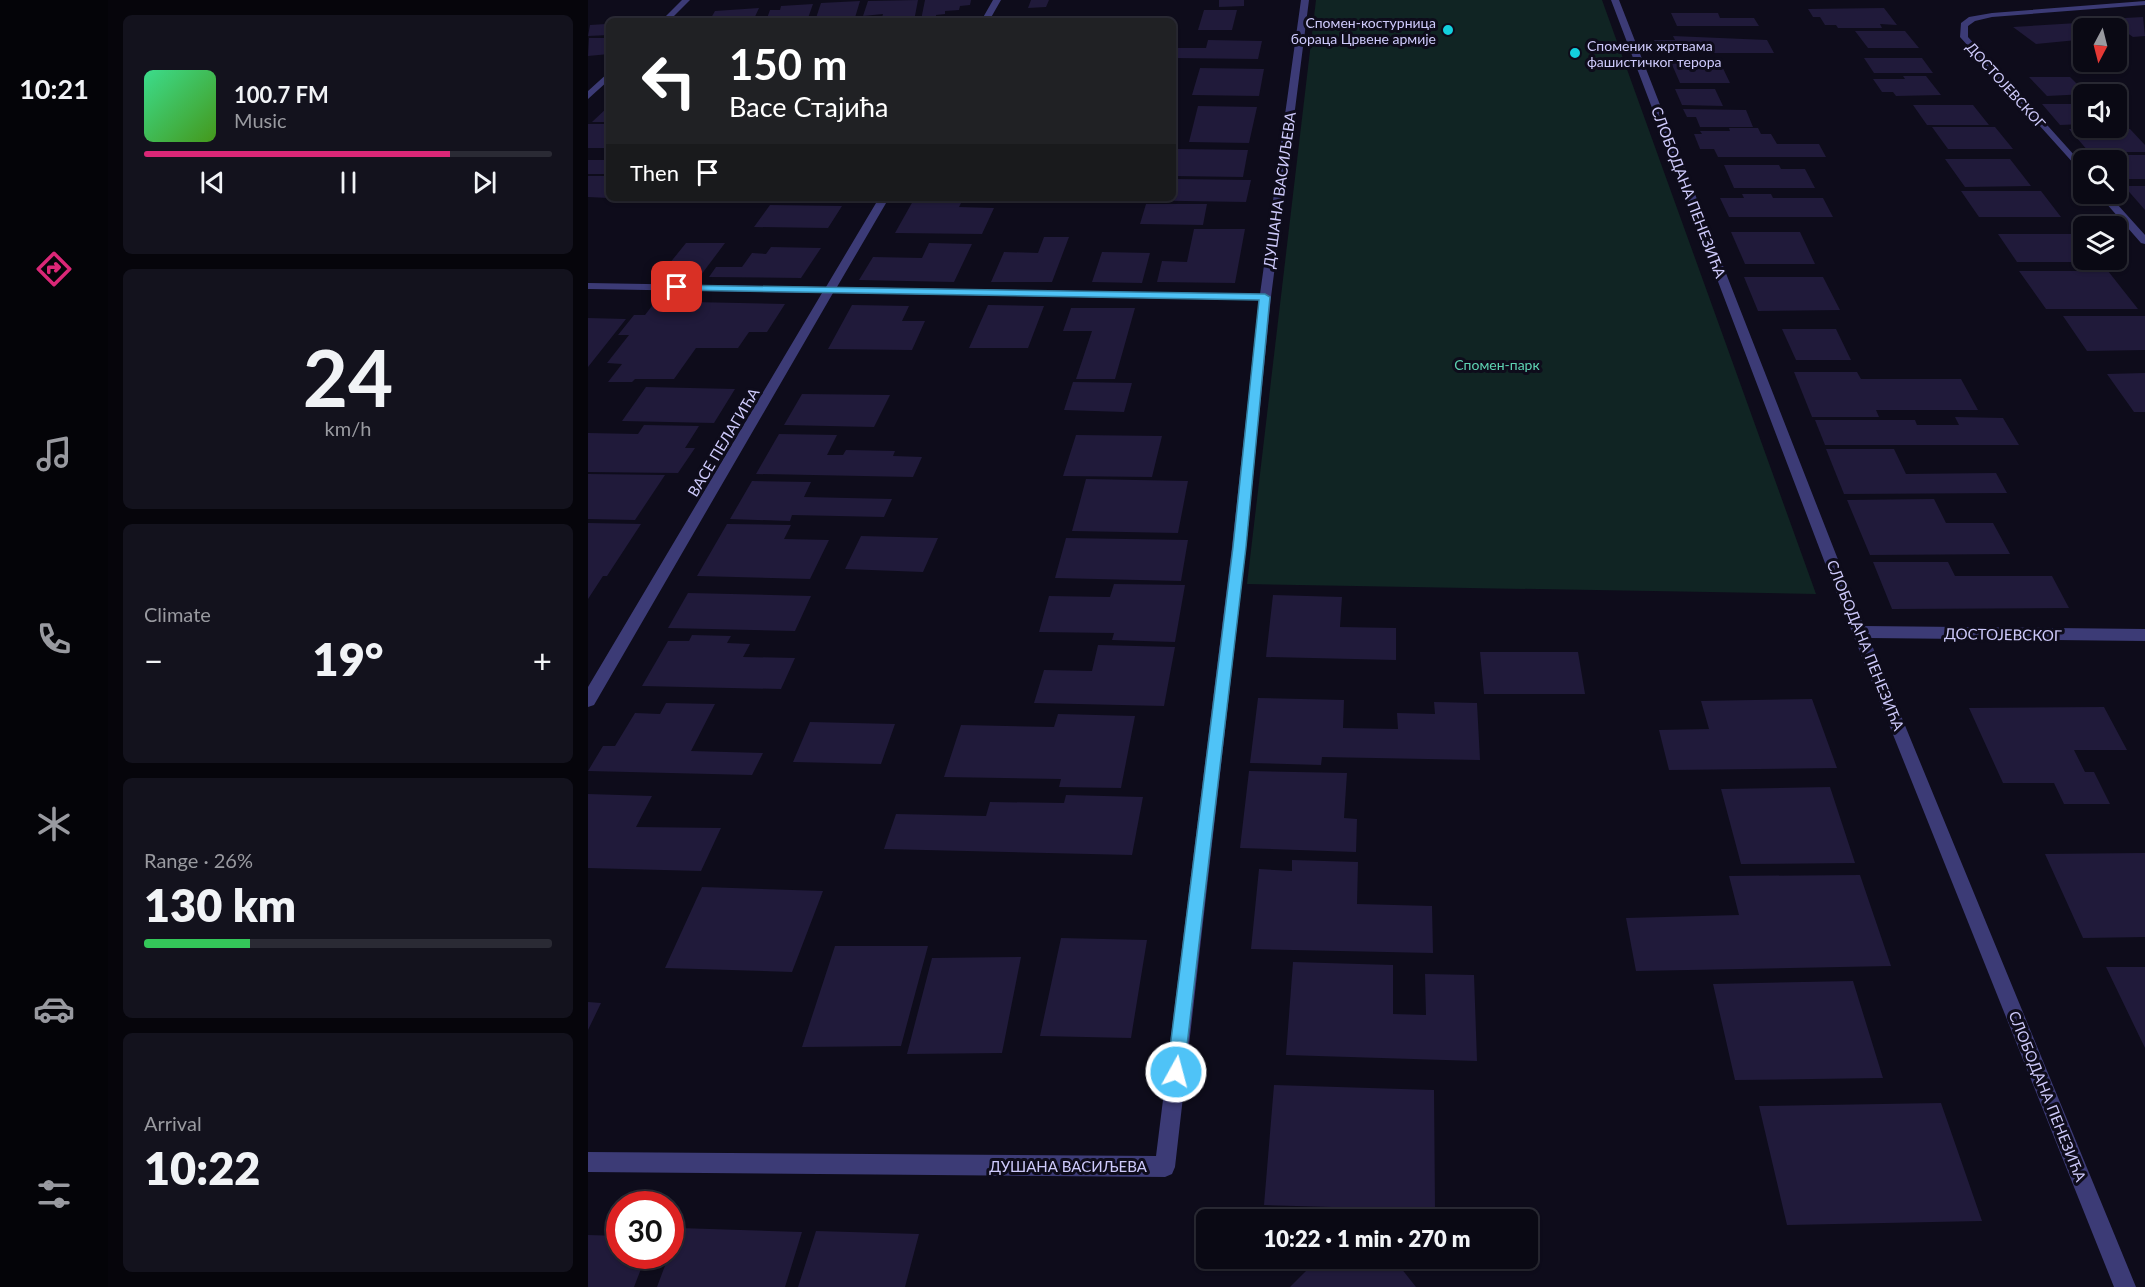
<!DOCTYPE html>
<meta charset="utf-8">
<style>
:root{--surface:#0a0914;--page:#13121d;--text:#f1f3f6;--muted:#999aa0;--line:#2a2a34;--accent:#db2777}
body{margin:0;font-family:Lato,sans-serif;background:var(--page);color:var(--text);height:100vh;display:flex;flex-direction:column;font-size:22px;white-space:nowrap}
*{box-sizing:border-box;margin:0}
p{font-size:20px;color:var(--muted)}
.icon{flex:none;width:33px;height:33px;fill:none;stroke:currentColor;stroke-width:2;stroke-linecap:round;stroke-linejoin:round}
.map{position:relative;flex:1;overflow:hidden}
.sheet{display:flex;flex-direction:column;gap:15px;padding:15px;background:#06050b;width:480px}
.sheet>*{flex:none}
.banner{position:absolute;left:18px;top:18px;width:570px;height:183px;border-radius:9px;box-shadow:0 2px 4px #0004,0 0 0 2px var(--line);background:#202124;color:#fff;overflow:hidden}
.needle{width:39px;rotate:187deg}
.fabs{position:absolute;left:1485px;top:18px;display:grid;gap:12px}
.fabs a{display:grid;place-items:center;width:54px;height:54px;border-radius:9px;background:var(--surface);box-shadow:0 2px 4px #0004,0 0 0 2px var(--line);font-size:30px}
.speed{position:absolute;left:18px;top:1191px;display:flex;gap:12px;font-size:30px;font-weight:700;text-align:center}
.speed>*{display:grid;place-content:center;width:78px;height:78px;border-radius:50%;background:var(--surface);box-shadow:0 2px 4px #0004,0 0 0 2px var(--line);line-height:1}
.speed .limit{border:9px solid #d22;background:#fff;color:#111}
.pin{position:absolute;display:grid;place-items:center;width:51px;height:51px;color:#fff;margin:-26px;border-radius:12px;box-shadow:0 3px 9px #0006}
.me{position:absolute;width:66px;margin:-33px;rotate:7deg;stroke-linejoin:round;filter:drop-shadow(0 0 4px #0008)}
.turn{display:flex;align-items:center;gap:21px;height:126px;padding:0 24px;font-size:27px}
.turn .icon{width:78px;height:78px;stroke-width:2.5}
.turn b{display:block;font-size:42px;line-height:51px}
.then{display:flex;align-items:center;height:57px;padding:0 24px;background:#0003;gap:12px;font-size:22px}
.big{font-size:45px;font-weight:800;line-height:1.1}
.sheet .tile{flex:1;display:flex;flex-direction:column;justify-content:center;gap:9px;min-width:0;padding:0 21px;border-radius:9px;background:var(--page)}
.sheet .dial{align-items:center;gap:0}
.dial b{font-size:78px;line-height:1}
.song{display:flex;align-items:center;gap:18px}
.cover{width:72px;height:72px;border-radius:9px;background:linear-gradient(135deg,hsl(150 70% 55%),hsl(100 70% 35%))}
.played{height:6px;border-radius:3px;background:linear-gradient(90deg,var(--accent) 75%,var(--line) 75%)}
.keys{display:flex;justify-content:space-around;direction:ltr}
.heat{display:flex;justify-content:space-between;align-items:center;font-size:33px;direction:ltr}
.charge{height:9px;border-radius:4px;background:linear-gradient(90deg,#34c759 26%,var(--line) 0)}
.trip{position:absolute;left:608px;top:1209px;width:342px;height:60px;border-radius:9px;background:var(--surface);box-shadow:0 2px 4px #0004,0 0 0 2px var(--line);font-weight:800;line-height:60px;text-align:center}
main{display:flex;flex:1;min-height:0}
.tabs{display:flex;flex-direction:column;width:108px;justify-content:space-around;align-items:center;background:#040408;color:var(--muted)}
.tabs .icon{width:42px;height:42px}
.tabs .current{color:var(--accent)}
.tabs b{font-size:27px;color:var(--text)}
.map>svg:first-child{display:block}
</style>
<main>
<nav class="tabs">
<b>10:21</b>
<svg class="icon current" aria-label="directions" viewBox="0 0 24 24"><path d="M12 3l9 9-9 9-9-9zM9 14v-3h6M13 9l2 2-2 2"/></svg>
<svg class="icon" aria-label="music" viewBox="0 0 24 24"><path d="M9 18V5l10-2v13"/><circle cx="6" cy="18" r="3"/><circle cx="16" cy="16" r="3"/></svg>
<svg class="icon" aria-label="phone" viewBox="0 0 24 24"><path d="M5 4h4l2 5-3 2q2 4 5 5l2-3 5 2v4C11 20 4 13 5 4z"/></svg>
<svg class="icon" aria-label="climate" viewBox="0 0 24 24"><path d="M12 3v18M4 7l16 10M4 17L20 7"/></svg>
<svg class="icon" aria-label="car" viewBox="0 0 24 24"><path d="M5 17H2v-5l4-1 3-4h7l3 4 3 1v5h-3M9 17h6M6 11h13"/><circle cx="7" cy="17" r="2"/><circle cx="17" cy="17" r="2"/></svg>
<svg class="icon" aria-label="filters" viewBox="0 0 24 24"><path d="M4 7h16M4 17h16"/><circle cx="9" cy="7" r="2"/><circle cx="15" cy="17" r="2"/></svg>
</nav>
<section class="sheet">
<div class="tile">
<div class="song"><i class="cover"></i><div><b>100.7 FM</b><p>Music</p></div></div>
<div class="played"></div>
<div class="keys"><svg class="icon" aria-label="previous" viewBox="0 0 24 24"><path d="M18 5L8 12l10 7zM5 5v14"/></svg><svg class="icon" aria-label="pause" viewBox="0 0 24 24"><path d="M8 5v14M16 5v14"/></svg><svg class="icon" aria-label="next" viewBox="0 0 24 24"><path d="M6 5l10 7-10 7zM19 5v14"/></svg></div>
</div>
<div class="tile dial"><b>24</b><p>km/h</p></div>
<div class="tile"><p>Climate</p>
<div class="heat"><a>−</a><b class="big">19°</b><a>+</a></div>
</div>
<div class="tile"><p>Range · 26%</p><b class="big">130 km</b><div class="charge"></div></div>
<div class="tile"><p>Arrival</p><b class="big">10:22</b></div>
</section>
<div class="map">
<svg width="1557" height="1287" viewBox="0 0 1557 1287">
<rect width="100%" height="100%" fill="#0e0c1b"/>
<path fill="#102423" d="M728 0H1014L1228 594 659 584Z"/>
<path fill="#201a3a" d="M330 0 326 21H293L295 14 275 16 280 1Z
M337 0H383L382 5 372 6 371 10 357 11V14L348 15V19L333 20Z
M443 0H461L458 7 440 8Z
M631 0H656V6L631 7Z
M272 1 266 21H227L233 3Z
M225 4 219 21H178L182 10H192L193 6Z
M171 8 165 21H111L123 18 127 11Z
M1296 8 1309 25 1292 24 1294 28H1250L1248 25H1237L1232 17H1225L1220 9Z
M616 10H649L644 30H610Z
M1083 13H1130L1132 18H1166L1171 26H1089Z
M1555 17 1557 36 1545 37 1519 19Z
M21 20V35L0 36 2 25 18 24Z
M1506 22 1516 28H1496V42H1492L1489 40 1448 44 1425 27Z
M1267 31H1317L1331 48H1280Z
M1085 36 1179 40 1186 53H1072L1066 40H1087Z
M1 38H21V54L0 56Z
M620 40 674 41 670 59 585 58V48H618Z
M1276 58H1334L1345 73H1286Z
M1082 60H1131L1142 83H1092Z
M612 68 676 69 671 96 604 95Z
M1315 76H1338L1353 95 1308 96 1305 92H1294L1285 79H1317Z
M1441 77H1482L1499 94 1459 96Z
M1087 89H1127L1135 106 1094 105Z
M1454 104H1496V124L1472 125Z
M1325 105H1385L1401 125H1339Z
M21 106V122H4Z
M610 106 669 107 661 143 601 142Z
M1095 109 1158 110 1165 127H1112L1108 117H1099Z
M0 124H21V148H0Z
M1344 127H1407L1425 149H1360Z
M1141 128H1170L1173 134H1183L1189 144H1231L1238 157H1130L1126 149H1112L1106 134H1114L1112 131H1142Z
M1481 129H1542L1557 145V152H1501Z
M589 149 660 150 655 177 585 176V158Z
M1503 155H1557V179H1528V160H1507Z
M1357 159H1422L1443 186 1377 187Z
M0 160H21V174H0Z
M1136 165H1191L1193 169H1217L1227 188H1146Z
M0 176H21V198L0 197Z
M585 179 663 180 658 202 535 200 536 198H585Z
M1536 186H1557V210Z
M1373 191H1453L1473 217H1391Z
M1154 194H1183L1185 198H1235L1245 217H1141L1132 198H1156Z
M207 198H256L253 202H204Z
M325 201H374L371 207 406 208 394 234 307 233Z
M558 204H619L615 225 552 224Z
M182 205 254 206 240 228 166 227Z
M606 229H657L647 283 569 282 574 261 599 262Z
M1143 232H1212L1227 264H1157Z
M1410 234H1491L1496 240V260L1513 262H1429Z
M456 237H481L464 282H403L416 252 450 253Z
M98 243H137L113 275 73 274Z
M341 243 384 244 366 282 271 280 285 257 334 258Z
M183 247 233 248 213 278 121 277 128 267H154L164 253 178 254Z
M514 252 562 253 554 283 504 282Z
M1431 271H1520L1550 309H1458Z
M1156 277H1235L1252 310 1170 311Z
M67 302H103L197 304 179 332H161L150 348H108L86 379H47L44 382H20L34 364 19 363 41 335H30L46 315H57Z
M264 305 321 306 314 321H337L324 350 240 349Z
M400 305 456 306 440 348H381Z
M483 308H547L527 379H488L504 331H475Z
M1475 316H1557V350L1499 351Z
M0 318 38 319 0 367Z
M1194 329H1248L1263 360H1208Z
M1206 372H1269L1273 379H1373L1390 410H1288L1291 417H1224Z
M1557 373V412H1546L1519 374Z
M485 382 544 383 536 412 476 410Z
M58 387 147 389 126 423 34 421Z
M214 394 302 395 286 427 196 425Z
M1367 417 1415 418 1431 445H1237L1227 420H1327L1329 425H1371Z
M56 425 111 426 97 448H107L90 473 0 472V433L50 434Z
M191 434 249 435 239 455H255L258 450 307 451 305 456 334 457 325 477 168 474Z
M488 435 574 436 564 477 475 476Z
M1238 449H1306L1318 474 1408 473 1419 493 1256 494Z
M0 474 77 475 47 520 0 519Z
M498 479 600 481 590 533 484 531Z
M164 481 223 482 216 497 304 499 296 517 204 515 202 521 142 519Z
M1346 499 1358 523H1405L1422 554 1282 555 1259 500Z
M0 523 53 524 19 576H15L0 599Z
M139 524 203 525 196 539 241 540 222 579 109 576Z
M273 536 350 538 335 572 257 569Z
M478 538 600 540 593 581 467 578Z
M1285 562H1360L1367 576H1464L1481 608 1304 609Z
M526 584 597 585 587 642 524 640 526 633 451 632 461 596 522 597Z
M100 593 223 596 207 631 80 628Z
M685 595 754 597 752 627 808 628V660L678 657Z
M104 635 143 636 139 643 162 644 155 657 207 658 193 689 54 686 80 641H101Z
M510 645 587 647 576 706 446 703 456 670 504 671Z
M892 652H990L997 694H896Z
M670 698 756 700 755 728 810 729 809 713 847 714 846 702 889 703 892 760 734 757 733 765 662 763Z
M1224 699 1249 768 1081 770 1071 730 1121 729 1113 701Z
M78 703 127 704 103 751 175 753 164 775 0 771 15 746H27L47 713 72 714Z
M1516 707 1539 750H1486L1497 772H1506L1522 804H1476L1466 783H1415L1381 708Z
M470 714 547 716 533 788 471 787 473 779 356 777 373 725 466 727Z
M222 722 307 724 293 764 205 762Z
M661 771 759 773 756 818 769 819 768 852 652 848Z
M1242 787 1267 863 1153 864 1133 789Z
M0 794 64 796 48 827 133 828 113 871 0 868Z
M478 795 555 797 544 855 296 849 308 814 398 816 402 802 476 803Z
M1557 853V937L1495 938 1457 854Z
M704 860 770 862 769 904 844 906 845 953 663 949 671 869 704 871Z
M1272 875 1303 966 1048 971 1038 918 1151 915 1141 876Z
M114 887 235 891 204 972 77 968Z
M473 938 559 940 543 1038 452 1036Z
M247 946H340L313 1046 214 1047Z
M433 957 414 1053 319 1054 344 958Z
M705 962 805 965V1014L838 1015 837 974 886 975 889 1061 698 1055Z
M1518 967H1557V1048Z
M1265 981 1295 1078 1147 1080 1125 984Z
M0 1002 13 1003 0 1030Z
M686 1085 846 1090 847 1210 676 1205Z
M1353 1103 1394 1221 1199 1225 1171 1106Z
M91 1228 214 1232 197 1287H69Z
M228 1231 331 1234 317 1287H210Z
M0 1235 32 1236V1256H58L46 1287H0Z
M731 1258H805L828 1287H702Z"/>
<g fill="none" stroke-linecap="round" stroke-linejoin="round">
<path fill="#3c3b76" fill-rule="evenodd" d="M94 0H102L81 21H73Z
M405 0H413L401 21H393Z
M713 0H721L683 297 658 547 587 1167 584 1174 577 1177 0 1172V1152L568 1156 644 547 671 300 245 293 6 705 0 707V687L234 293 0 289V283L238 287 291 198H301L249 287 672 294Z
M1023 0H1031L1276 626 1557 629V641L1281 638 1548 1287H1526L1248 592Z
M1557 1V5L1404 17 1387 21 1380 26V37L1496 166V175L1372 37 1373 23 1381 17 1404 13Z
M21 72V80L0 99V91Z
M1510 194H1520L1557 235V244L1553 243Z"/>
</g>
<path fill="#4fc3f7" stroke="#337fa1" stroke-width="1.5" d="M85 285 677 294 682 297 658 547 595 1079 588 1082 582 1079 579 1072 645 547 671 300 89 290 84 287Z"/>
<g fill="#13d0de" stroke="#0e0c1b" stroke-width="2">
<circle cx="860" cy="30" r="6"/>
<circle cx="987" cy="53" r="6"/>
</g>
<g text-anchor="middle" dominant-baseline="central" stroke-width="6" stroke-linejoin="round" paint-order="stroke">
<g font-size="14" fill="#cecafb" stroke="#0e0c1b" text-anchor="end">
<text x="848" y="22">Спомен-костурница<tspan x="848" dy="16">бораца Црвене армије</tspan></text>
<text x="999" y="45" text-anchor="start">Споменик жртвама<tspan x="999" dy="16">фашистичког терора</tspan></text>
</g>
<g font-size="14" fill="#cecafb" stroke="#0e0c1b">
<text transform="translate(1418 85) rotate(48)">ДОСТОЈЕВСКОГ</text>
</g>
<g font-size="14" fill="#5ed3b2" stroke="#0e0c1b">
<text x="909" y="364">Спомен-парк</text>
</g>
<g font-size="15" fill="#cecafb" stroke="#0e0c1b">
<text transform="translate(691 190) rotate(-82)">ДУШАНА ВАСИЉЕВА</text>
<text transform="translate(1101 192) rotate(69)">СЛОБОДАНА ПЕНЕЗИЋА</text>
<text transform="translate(135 442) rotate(-59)">ВАСЕ ПЕЛАГИЋА</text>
<text transform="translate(1415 634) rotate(1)">ДОСТОЈЕВСКОГ</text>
<text transform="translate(1278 645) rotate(68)">СЛОБОДАНА ПЕНЕЗИЋА</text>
<text transform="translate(1460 1096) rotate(68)">СЛОБОДАНА ПЕНЕЗИЋА</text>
<text x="480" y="1166">ДУШАНА ВАСИЉЕВА</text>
</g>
</g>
</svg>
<div class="fabs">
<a><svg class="needle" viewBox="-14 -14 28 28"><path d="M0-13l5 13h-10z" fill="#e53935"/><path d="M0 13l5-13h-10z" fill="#999aa0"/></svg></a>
<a><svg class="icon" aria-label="sound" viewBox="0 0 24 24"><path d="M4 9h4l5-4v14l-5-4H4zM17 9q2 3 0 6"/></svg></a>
<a><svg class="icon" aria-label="search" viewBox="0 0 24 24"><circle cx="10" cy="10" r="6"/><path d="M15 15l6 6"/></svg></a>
<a><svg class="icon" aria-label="layers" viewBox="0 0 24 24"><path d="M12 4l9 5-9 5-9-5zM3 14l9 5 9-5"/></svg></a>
</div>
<div class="speed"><div class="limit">30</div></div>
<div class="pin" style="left:89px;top:287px;background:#d93025"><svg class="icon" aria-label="arrive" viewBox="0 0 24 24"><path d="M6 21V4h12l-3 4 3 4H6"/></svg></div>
<svg class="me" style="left:588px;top:1072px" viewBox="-20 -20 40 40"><circle r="17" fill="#4fc3f7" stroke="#fff" stroke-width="3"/><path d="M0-11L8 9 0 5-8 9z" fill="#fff"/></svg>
<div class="trip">10:22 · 1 min · 270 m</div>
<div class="banner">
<div class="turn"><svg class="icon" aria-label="left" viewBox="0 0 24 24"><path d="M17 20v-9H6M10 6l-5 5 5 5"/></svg><div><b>150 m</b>Васе Стајића</div></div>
<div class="then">Then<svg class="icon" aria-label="arrive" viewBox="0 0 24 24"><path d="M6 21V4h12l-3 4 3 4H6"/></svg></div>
</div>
</div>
</main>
